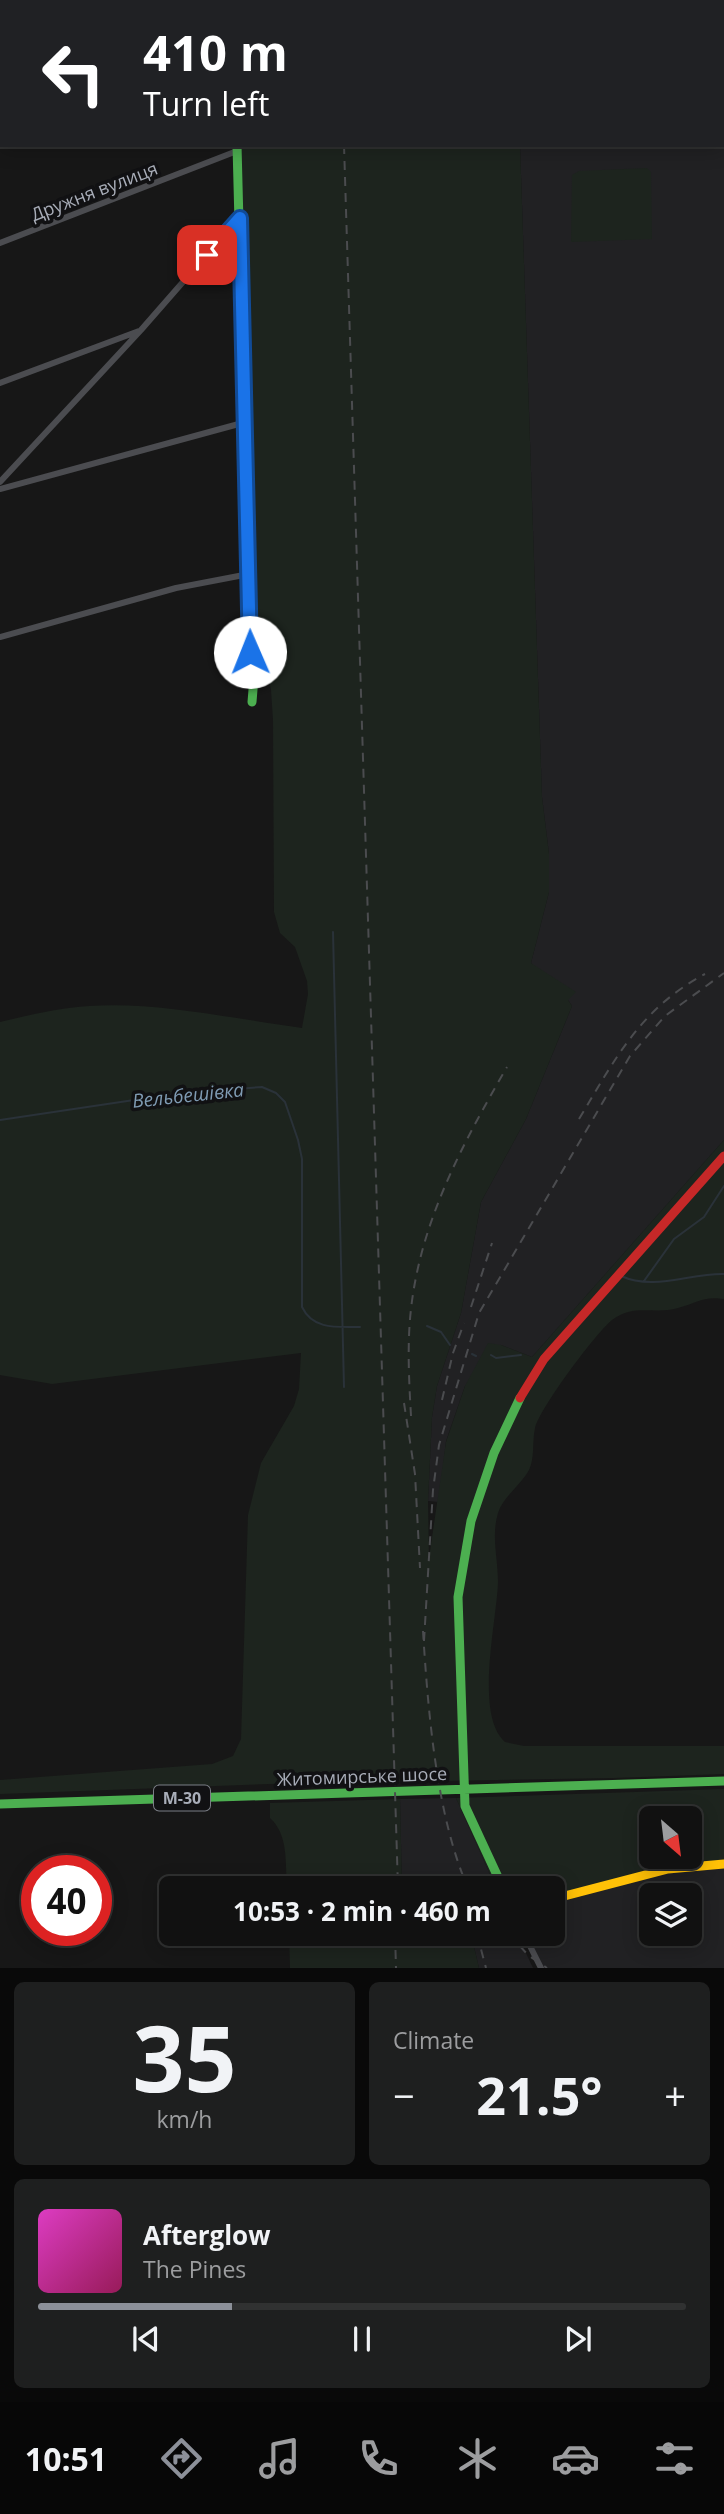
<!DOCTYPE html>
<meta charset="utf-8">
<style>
:root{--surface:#111;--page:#1e1f1f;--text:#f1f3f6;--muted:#9c9d9f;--line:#303131;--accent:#8c9099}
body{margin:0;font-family:"Open Sans",sans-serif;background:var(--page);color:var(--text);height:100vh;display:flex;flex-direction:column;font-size:26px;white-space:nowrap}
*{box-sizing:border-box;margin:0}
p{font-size:23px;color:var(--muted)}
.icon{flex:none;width:38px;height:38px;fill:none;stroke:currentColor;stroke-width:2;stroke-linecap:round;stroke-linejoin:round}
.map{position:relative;height:1968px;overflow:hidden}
.details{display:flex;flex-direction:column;gap:14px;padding:14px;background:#090909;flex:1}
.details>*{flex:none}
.guide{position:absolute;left:0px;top:0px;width:724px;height:147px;box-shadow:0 4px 18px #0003,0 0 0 2px var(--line);background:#202124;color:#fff;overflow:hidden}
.needle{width:46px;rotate:152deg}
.buttons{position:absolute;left:639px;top:1806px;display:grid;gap:14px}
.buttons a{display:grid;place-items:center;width:63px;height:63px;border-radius:10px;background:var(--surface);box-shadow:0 4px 18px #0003,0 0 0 2px var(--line);font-size:35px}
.speed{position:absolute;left:21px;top:1855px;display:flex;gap:14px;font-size:35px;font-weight:700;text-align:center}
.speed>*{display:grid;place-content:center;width:91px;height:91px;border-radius:50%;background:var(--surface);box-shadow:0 4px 18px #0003,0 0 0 2px var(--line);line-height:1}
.speed .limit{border:10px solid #d22;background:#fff;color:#111}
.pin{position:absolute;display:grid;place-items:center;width:60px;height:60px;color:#fff;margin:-30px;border-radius:14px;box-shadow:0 4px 10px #0006}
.me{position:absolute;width:77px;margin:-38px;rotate:359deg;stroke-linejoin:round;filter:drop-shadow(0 0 5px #0008)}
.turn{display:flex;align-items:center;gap:24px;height:147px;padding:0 28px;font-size:32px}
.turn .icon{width:91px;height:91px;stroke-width:2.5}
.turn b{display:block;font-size:49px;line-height:60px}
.big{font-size:52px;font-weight:700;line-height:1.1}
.details .widget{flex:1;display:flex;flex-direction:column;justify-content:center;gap:10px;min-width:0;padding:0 24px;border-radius:10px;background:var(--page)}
.details .dial{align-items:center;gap:0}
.dial b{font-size:91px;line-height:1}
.song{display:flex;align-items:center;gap:21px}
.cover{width:84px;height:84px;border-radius:10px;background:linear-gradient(135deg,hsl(310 70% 55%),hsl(330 70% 35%))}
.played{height:7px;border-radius:4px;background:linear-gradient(90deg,var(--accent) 30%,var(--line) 30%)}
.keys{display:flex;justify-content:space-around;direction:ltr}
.heat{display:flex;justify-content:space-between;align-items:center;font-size:38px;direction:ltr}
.details .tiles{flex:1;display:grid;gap:14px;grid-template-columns:1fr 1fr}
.widget:last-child{grid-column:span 2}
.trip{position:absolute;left:159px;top:1876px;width:406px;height:70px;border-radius:10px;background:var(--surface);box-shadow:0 4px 18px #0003,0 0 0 2px var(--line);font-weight:700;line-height:70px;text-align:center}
.tab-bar{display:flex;height:112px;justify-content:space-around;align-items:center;background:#070707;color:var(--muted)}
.tab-bar .icon{width:49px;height:49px}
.tab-bar .active{color:var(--accent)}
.tab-bar b{font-size:32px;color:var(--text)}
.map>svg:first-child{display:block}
</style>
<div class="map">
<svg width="724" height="1968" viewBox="0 0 724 1968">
<rect width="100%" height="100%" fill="#171717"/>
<path fill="#212123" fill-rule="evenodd" d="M482 0H724V1140L532 1357 501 1345 465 1386 446 1441 439 1502 428 1501 432 1417 437 1386 461 1313 481 1202 526 1119 572 1006 568 1000 531 963 549 892V854L542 797 520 145H723V2Z
M456 1798 496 1888H402L400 1799Z
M724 1864V1968H541L524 1934H553V1899L608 1883ZM651 1895H690V1934H651Z
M471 1934H517L533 1968H479Z"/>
<path fill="#1d241e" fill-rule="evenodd" d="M238 145H520L542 797 549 854V892L531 963 576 992 568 1000 572 1006 526 1119 481 1202 461 1313 437 1386 432 1417 428 1501 429 1558 446 1442 465 1386 488 1343 501 1345 532 1357 724 1140V1299C702 1296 698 1303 678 1308 654 1315 634 1303 612 1320 595 1334 540 1408 535 1428 532 1441 535 1458 529 1470 521 1485 503 1497 498 1513 491 1536 498 1558 498 1582 497 1620 474 1715 505 1742L524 1746H724V1774L614 1778 269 1784 0 1794V1780L212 1764 233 1756 241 1739 248 1515 261 1463 294 1406 299 1389 301 1353 52 1384 0 1375V1022C29 1015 59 1008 89 1006 155 1001 235 1019 302 1028L308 994 307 981 295 947 280 933 274 912 273 720 271 690 263 650 250 652Z
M647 168 651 172 652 239 571 242 572 175 579 171Z
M724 1789V1864L668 1869 553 1899V1888H496L456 1798ZM651 1818H690V1857H651Z
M400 1799 402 1888H287C285 1864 289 1835 270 1818V1803Z
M289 1934H471L479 1968H290Z"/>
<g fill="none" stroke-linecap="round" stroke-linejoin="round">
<path stroke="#2a3239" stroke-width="2" d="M333 932 344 1387
M0 1120 181 1093 262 1087 276 1093 285 1102 298 1140 302 1159V1307C313 1330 337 1327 360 1327
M621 1276C654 1291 690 1273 724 1274
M644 1281 674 1239 704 1217 724 1186
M427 1326 441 1332 450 1345
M472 1354 476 1356
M491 1355 496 1358 521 1355"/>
<path stroke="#4b4c50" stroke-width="6" d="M49 0V2
M231 0V2
M128 2 131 0
M0 66 2 65
M0 243 237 151
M0 383 139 331
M0 482 141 330 238 219
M0 489 246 422
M0 637 176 588 249 574
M524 1934 541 1968"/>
<path stroke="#4caf50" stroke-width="9" d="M237 145 250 652 254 677 252 702
M0 1804 724 1781
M503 1888 465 1806 458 1597 471 1521 494 1453 520 1398"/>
<path stroke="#ffc107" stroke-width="9" d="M553 1899 668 1869 724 1864"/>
<path stroke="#c62828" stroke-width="9" d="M520 1398 544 1359 724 1156"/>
<path stroke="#4b4c4f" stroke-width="2" stroke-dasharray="9 7" stroke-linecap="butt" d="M340 0V2
M514 2 515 0
M344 145 398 1888
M579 1119C615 1059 641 1008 705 974
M471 1307 492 1243
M442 1400 453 1353 464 1323
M404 1403 415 1474 420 1568
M411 1416C409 1381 407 1344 411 1309 421 1220 463 1143 507 1067
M423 1631C428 1710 436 1815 468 1888
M424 1641 433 1490 439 1445 479 1313 630 1056 665 1016 724 973
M395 1934 396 1968
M477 1934 486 1968
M509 1934 528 1955 547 1968"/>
</g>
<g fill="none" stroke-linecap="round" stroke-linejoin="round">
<g stroke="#114b97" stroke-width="18">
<path id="route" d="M207 255 240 218 250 652"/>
</g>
<use href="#route" stroke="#1a73e8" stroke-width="12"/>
</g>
<g text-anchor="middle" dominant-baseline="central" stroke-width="7" stroke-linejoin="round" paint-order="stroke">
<rect fill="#111113" stroke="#7b7e86" stroke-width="2" x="154" y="1785.5" width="56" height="25" rx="5"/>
<g font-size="16" font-weight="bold" fill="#a8adb8">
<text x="182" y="1798">М-30</text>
</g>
<g font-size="18" fill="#a8adb8" stroke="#111113">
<text transform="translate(94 191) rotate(-21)">Дружня вулиця</text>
<text transform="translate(362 1776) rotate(-2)">Житомирське шосе</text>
</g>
<g font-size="19" font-style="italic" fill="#7f9bb3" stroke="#111113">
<text transform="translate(188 1095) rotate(-6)">Вельбешівка</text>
</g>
</g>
</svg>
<div class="buttons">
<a><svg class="needle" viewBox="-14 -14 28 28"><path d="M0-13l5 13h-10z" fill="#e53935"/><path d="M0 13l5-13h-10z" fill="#9c9d9f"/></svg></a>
<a><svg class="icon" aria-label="layers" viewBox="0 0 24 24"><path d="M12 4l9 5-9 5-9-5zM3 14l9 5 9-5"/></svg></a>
</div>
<div class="speed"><div class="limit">40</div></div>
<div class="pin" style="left:207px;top:255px;background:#d93025"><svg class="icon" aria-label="arrive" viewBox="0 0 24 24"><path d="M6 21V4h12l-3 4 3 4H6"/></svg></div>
<svg class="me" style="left:250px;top:652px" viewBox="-20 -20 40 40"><circle r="19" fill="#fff"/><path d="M0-13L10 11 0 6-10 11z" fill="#1a73e8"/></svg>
<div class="trip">10:53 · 2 min · 460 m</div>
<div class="guide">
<div class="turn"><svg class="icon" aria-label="left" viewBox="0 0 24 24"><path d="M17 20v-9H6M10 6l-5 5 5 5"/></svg><div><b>410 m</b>Turn left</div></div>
</div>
</div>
<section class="details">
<div class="tiles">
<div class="widget dial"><b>35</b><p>km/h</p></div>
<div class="widget"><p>Climate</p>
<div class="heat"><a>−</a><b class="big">21.5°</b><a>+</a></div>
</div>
<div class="widget">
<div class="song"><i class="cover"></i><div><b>Afterglow</b><p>The Pines</p></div></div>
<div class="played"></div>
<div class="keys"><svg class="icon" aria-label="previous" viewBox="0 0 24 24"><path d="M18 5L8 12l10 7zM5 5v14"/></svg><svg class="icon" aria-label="pause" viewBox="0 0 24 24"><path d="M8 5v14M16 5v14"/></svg><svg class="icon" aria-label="next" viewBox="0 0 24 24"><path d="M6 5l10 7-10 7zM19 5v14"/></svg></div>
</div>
</div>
</section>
<nav class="tab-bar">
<b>10:51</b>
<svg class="icon active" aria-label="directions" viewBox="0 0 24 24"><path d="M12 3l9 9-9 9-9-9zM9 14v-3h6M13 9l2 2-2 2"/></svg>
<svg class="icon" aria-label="music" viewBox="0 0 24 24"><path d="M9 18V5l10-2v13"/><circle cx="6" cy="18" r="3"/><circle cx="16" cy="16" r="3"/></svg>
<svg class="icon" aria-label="phone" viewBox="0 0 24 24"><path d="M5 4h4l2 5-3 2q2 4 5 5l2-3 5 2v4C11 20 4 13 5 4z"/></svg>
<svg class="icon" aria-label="climate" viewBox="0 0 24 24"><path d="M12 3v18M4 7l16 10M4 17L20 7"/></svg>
<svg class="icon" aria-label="car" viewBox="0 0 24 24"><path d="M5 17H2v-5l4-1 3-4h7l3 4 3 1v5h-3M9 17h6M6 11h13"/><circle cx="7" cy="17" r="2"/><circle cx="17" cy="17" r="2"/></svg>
<svg class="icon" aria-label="filters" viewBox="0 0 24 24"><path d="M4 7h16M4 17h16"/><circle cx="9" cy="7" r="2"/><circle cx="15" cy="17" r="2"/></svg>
</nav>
